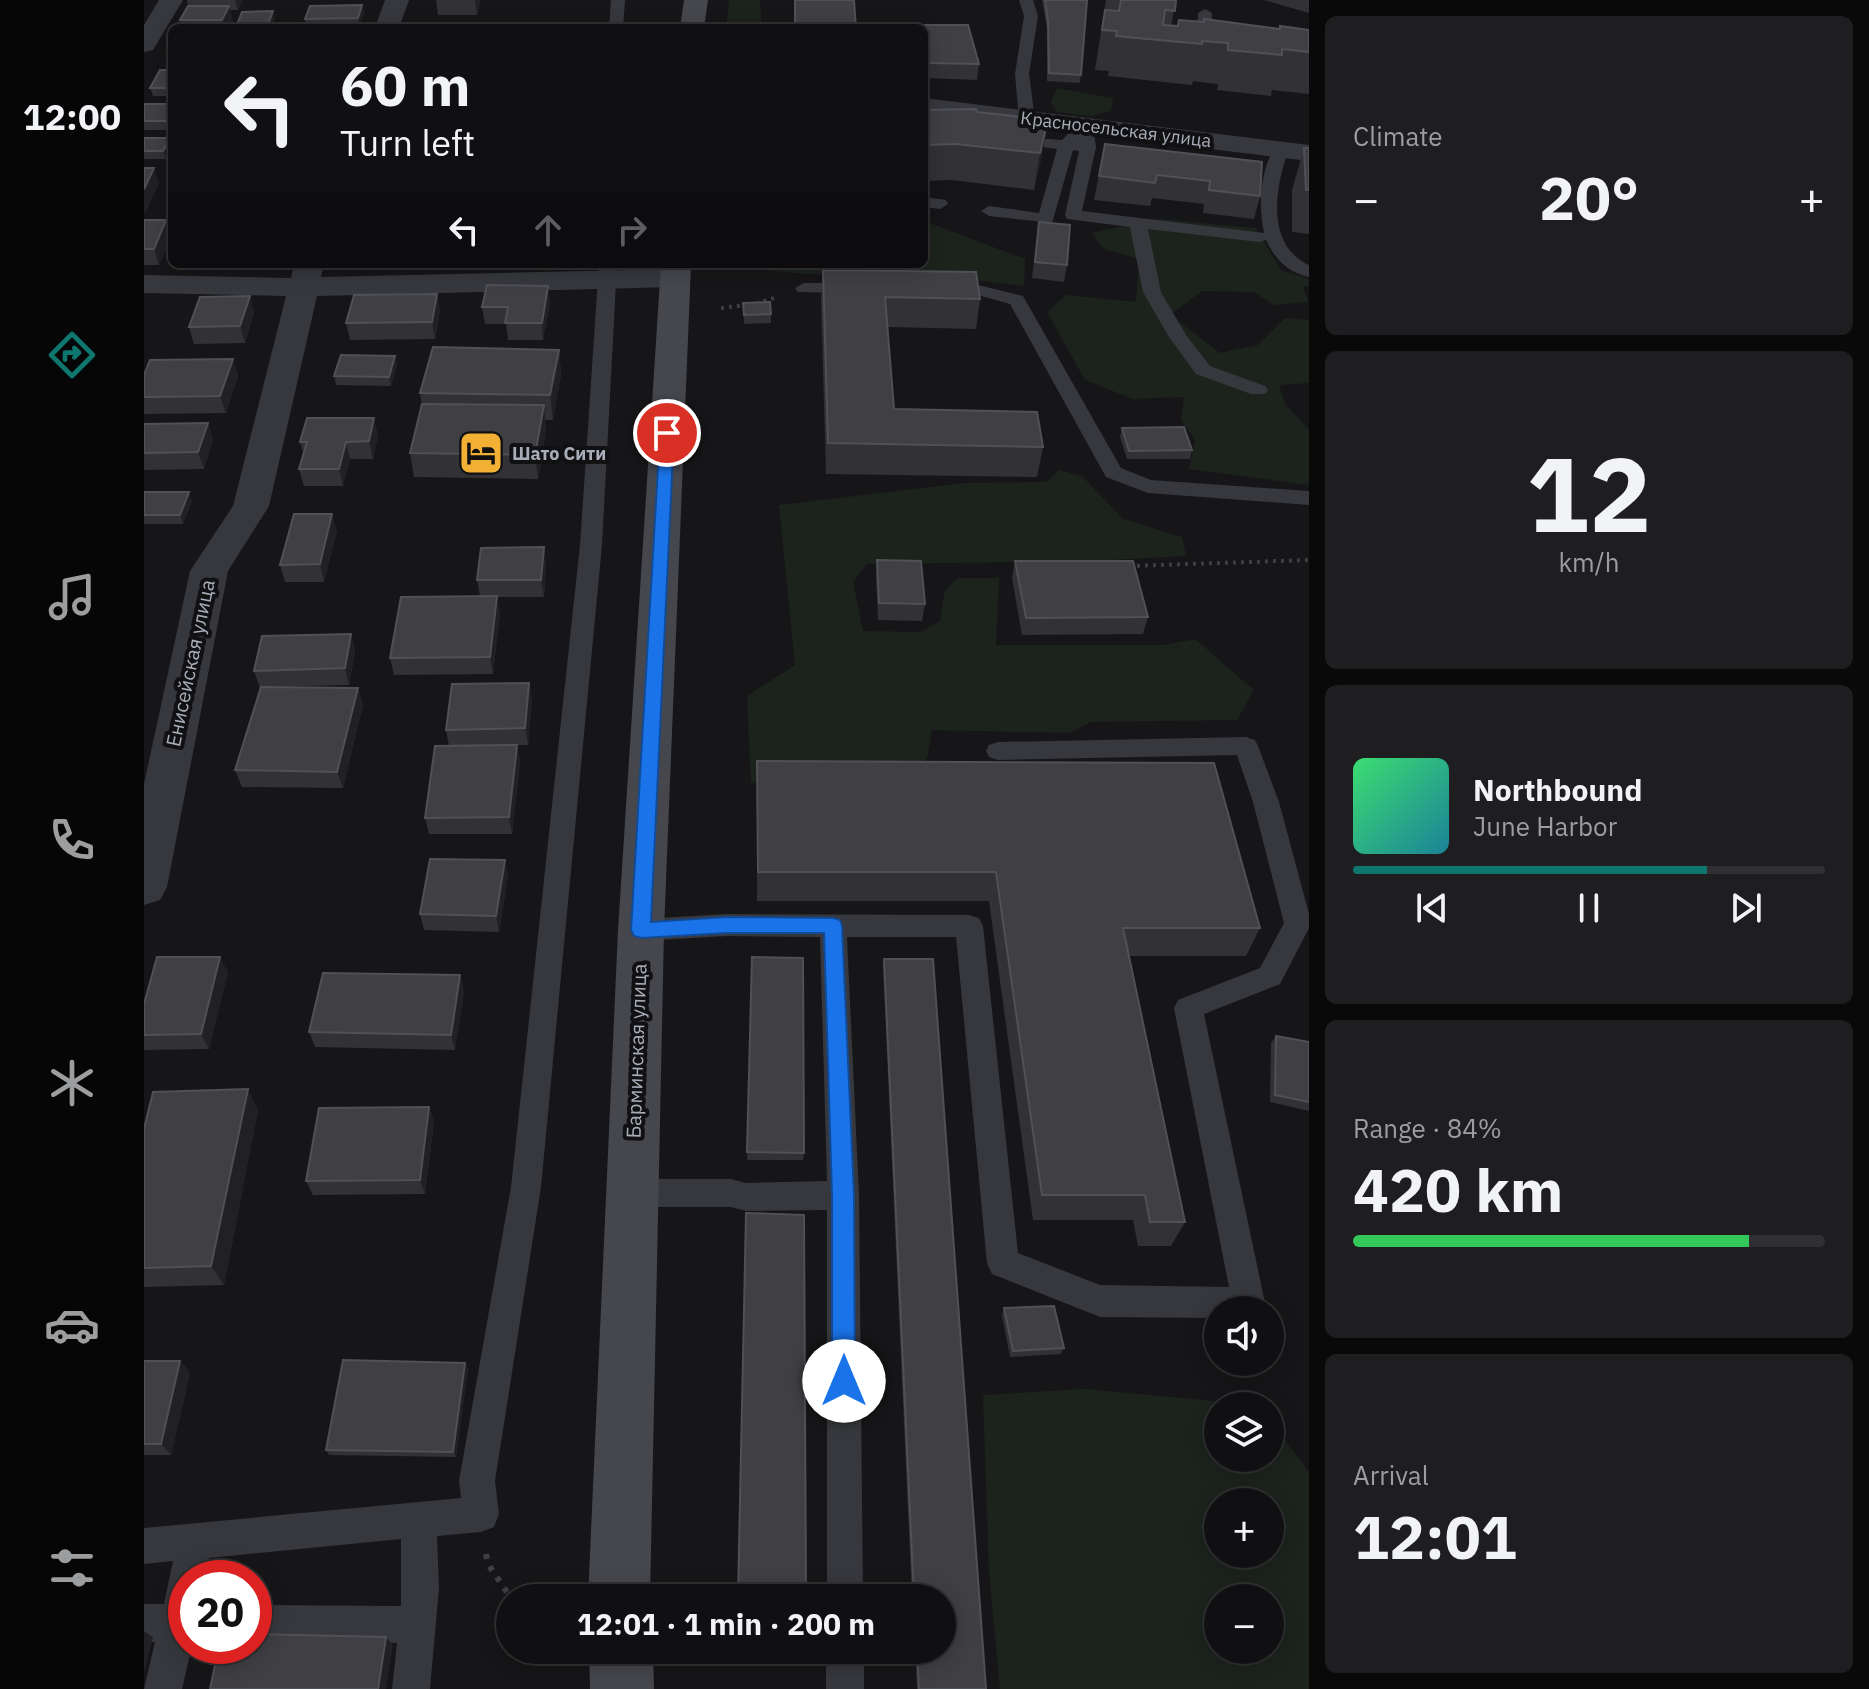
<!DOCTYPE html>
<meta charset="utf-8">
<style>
:root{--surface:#101012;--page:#1e1e20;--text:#f1f3f6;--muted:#9c9d9f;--line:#303032;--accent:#0f766e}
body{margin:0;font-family:"IBM Plex Sans",sans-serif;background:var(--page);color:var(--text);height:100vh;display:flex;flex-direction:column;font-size:30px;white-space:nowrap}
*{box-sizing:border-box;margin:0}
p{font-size:26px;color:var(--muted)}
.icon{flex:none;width:44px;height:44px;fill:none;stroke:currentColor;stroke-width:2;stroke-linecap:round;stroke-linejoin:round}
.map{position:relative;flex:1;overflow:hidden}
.details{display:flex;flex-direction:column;gap:16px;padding:16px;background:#09090a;width:560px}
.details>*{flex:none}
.banner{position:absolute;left:24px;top:24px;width:760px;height:244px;border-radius:12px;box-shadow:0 4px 20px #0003,0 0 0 2px var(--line);background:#101012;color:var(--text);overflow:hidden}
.fabs{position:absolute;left:1060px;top:1296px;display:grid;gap:16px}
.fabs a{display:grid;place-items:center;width:80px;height:80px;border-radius:50%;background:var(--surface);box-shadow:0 4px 20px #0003,0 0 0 2px var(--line);font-size:40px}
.speed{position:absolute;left:24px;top:1560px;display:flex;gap:16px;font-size:40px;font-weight:700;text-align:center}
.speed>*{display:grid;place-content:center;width:104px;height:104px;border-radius:50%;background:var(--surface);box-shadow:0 4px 20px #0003,0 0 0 2px var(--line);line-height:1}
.speed .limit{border:12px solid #d22;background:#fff;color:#111}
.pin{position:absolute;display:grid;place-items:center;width:68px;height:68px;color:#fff;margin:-34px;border:4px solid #fff;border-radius:50%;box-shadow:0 2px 8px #0007}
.me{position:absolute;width:88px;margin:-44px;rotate:0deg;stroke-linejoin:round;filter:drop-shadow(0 0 6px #0008)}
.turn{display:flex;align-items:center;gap:28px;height:168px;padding:0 40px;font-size:36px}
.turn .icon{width:104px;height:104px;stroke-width:2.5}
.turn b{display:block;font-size:56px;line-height:68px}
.lanes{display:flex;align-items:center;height:76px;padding:0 40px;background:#0003;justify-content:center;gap:40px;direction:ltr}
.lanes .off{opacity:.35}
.big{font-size:60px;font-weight:800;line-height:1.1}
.details .tile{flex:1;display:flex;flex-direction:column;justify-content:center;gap:12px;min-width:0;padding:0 28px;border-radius:12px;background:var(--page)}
.details .dial{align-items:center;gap:0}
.dial b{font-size:104px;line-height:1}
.song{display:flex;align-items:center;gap:24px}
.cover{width:96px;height:96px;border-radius:12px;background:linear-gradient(135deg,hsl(140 70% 55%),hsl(190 70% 35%))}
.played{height:8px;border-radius:4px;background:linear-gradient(90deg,var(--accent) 75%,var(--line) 75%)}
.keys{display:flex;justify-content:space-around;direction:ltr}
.heat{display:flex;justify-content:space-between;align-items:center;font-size:44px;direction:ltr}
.charge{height:12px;border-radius:6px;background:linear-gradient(90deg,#34c759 84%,var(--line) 0)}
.trip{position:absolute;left:352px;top:1584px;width:460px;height:80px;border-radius:40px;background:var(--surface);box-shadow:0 4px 20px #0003,0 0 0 2px var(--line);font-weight:800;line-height:80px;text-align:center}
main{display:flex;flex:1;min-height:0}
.dock{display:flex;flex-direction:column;width:144px;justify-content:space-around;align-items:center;background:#060607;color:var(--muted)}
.dock .icon{width:56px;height:56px}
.dock .on{color:var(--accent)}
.dock b{font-size:36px;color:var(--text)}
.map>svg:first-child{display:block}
</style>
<main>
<nav class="dock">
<b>12:00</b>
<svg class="icon on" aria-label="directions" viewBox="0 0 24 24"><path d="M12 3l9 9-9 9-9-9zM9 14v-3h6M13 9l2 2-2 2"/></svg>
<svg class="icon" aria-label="music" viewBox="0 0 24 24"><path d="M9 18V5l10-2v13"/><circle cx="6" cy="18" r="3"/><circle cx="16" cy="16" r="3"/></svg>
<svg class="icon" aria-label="phone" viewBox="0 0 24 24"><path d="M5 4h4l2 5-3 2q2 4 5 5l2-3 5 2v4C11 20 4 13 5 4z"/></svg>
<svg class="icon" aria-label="climate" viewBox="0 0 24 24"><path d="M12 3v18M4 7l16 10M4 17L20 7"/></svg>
<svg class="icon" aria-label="car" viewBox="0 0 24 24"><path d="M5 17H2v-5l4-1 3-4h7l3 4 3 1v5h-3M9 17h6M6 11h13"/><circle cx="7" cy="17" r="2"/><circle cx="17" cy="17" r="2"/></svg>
<svg class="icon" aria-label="filters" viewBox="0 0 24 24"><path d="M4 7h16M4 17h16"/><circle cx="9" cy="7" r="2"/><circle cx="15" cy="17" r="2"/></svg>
</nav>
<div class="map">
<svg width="1165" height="1689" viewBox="0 0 1165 1689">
<rect width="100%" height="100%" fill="#161618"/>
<path fill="#1c231d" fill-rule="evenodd" d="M585 0H616L618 28H582Z
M913 88 969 98 967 111 946 116 912 112 907 102Z
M1015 219 1112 228 1137 270 1165 279V286H1159L1164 302 1130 305 1110 292 1058 291 1026 315 1076 353 1114 345 1141 318 1165 320V383L1135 385 1141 404 1165 429V485L1045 469 1051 440 1037 420 1040 397 989 399 941 380 903 312 922 295 992 302 995 259 960 249 948 233Z
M780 221 881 259 880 286 783 274H659L622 270 621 264H780Z
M915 470 938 476 979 519 1038 537 1042 556 946 561 723 564 709 582 719 631 777 632 796 621 801 590 814 578H855L852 645H1020L1051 639 1110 690 1093 720 947 722 925 733 788 730 783 758 765 780 645 785 607 783 603 696 651 665 635 505 821 483 902 482Z
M941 1389 1113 1405 1074 1406V1458H1126V1421L1165 1472V1689H856L845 1571 839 1395ZM1126 1502V1554H1074V1502ZM1126 1598V1650H1074V1598Z"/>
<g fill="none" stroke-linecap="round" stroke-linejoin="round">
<path stroke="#3d3f44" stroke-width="4" stroke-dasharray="3 5" stroke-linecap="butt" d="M612 304 633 297
M577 308 602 305
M985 566 1165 560"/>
<path stroke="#3d3f44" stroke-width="6" stroke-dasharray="5 8" stroke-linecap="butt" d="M342 1554 344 1564 367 1598"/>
<path fill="#37383d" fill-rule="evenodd" d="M467 0H481L479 28H465Z
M875 0H889L894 16 885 74 891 119 883 124 875 119 871 74 880 16Z
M1061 9 1068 13 1066 44 1073 48 1066 52 1052 48 1054 13Z
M941 121 949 126 952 147 938 211 1120 233C1114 204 1116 172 1131 146L1137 144 1145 149C1131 186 1121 245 1165 265V277C1143 272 1131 259 1122 240L1115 242 1004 229 1017 292 1042 335 1066 366 1121 386 1124 390 1121 394H1107L1052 374 1025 337 999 292 986 227 923 219 921 215 935 151 929 150 908 223 845 216 837 211 845 206 895 213 913 149 862 142V136L918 140 927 131 934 129 935 123Z
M780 197 802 200 804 204 796 209 780 207Z
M455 264H473L458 545 397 1187 351 1481 355 1514 350 1527 337 1532 293 1536 295 1588 286 1689H248L253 1643H110V1605L257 1606V1539L65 1558 62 1578H42V1646H48L38 1689H0L11 1642H0V1604H20L29 1561 0 1564V1528L317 1498 315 1481 367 1187 436 545Z
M660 283H711L720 288 711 293 654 292 651 288Z
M802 284 834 285 879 296 977 468 1007 480 1165 491V505L1004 493 962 477 866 304 834 295 796 293 793 289 796 285Z
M1102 737 1111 740 1114 746 1135 802 1165 914V928L1136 984 1060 1014 1121 1303 1118 1310H1074V1318L956 1317 848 1274 843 1263 812 937H703L715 1195 719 1598H683V1210L602 1211 587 1207H486L475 1203 471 1193 475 1183 486 1179H587L602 1183 683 1181 676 937 583 936 497 941 487 938 483 930 487 922 497 919 583 914 825 915 835 918 839 926 874 1253 956 1285 1085 1287 1030 1008 1034 1000 1116 968 1140 923 1109 802 1093 755 854 760 845 757 842 751 845 745 854 742Z
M682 1650H720V1689H682Z"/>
<path fill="#37383d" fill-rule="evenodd" d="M15 0H39L9 50 0 52V25Z
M241 0H265L255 28H231Z
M150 264H180L177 277 532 269 543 272 547 278 543 284 532 287 173 296 125 506 84 571 23 887 16 900 0 905V784L46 571 89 506 142 296 0 293V275L147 278Z"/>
<path fill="#37383d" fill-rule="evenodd" d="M780 98 1165 145V161L780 114Z"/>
<path fill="#45474d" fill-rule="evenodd" d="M540 0H564L560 28H536Z
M517 264H547L520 930 506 1598H444L474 930Z
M445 1650H509L510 1689H446Z"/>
</g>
<path fill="#323236" d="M43 0H99L94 10H86L89 21 85 28H38L36 20 44 6Z
M292 0H336L333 15H294Z
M898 0H943L936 83 903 81V29Z
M962 0H1032L1027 26 1136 29V26L1165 30V94L1128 90 1127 96 1073 90 1074 84 1049 81 1048 85 964 76 965 71 951 70Z
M1120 0H1165V13Z
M218 5 220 13 215 26H208V28L162 27 161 19Z
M776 25H824L835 64 833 80 782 78 780 67V28H775Z
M28 70V96H9L6 88Z
M0 104H28V130H0Z
M780 110 833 112 904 120 890 190 808 180 780 181Z
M0 138H26L22 159H0Z
M961 144 1116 196 1110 219 1059 213 1060 204 1008 198 1006 206 950 200Z
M1160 148H1165V234L1148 232V190Z
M0 220 28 237 15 265H0Z
M895 222 923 265 920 282 888 278Z
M72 264H119L117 267 73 266Z
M213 264H246V265L214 266Z
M252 264H303V265Z
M679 270 836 299 832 329 744 327 750 409 899 447 893 477 682 474 677 299Z
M293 294 296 311 291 339 206 340 202 323Z
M106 296 110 313 101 343 50 344 45 327Z
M406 303 399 340H364L362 324H341L338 307Z
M599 303 627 314V323L600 324Z
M415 350 417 374 409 420H401L402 430 394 479 270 477 266 453 278 405 276 393Z
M251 356 253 365 247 386 192 385 190 376Z
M89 359 94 376 82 413 0 414V375Z
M64 423 69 440 60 469 0 470V424Z
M978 428 1048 450 1046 459H983L976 437Z
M234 435 229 459H206L199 486H160L155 469 160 454 156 442Z
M0 492 48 501 39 524H0Z
M193 531 180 582H141L136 565Z
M400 547 402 565 400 597H353L356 613 349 674 250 675 246 658 336 596 333 580Z
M733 560 781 604 778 621 734 620 732 577Z
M871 561 1004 617 999 634 878 635 868 578Z
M207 634 211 651 205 685 122 687 214 688 219 705 199 788 98 787 91 770 116 688 110 671Z
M385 683 388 700 384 745H373L376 762 368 834H285L281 818 305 746 302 730Z
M613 761 1116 928 1102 956H985L1041 1222 1027 1246H994L989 1220H889L845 901H613Z
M364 876 355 932 280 930 276 914Z
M608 957 660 1153 659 1160H603Z
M740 959 842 1689H773L771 1650H798V1598H768L739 967Z
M84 972 65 1049 0 1050V1004Z
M316 975 320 991 311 1050 171 1047 165 1032Z
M1132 1036 1165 1042V1111L1126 1102 1127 1043Z
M285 1107 290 1121 281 1194 169 1195 162 1181Z
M114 1110 80 1285 0 1287V1129Z
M860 1308 920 1348 917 1354 866 1357 858 1315Z
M0 1361H36L46 1373 27 1455H0Z
M324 1369 312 1457 185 1455 182 1450Z"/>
<path fill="#212124" d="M91 0H99L94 10Z
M331 0H336L333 15Z
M218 5 220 13 215 26 214 18Z
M85 6 89 21 85 28H80L78 20Z
M129 11 131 19 128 28H123Z
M904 120 898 157 890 190 896 153Z
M26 138 28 147 22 159 19 151Z
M10 168 15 184 1 214 0 210V189Z
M22 220 28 237 15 265 10 249Z
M404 286 406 303 399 340 398 323Z
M293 294 296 311 291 339 288 322Z
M106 296 110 313 101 343 96 326Z
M415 350 417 374 409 420 406 395Z
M251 356 253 365 247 386 245 377Z
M89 359 94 376 82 413 76 396Z
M400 405 402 430 394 479 391 455Z
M230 418 234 435 229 459 225 441Z
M64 423 69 440 60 469 54 452Z
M202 442 206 459 199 486 195 469Z
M45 492 48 501 39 524 36 515Z
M188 514 193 531 180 582 176 564Z
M400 547 402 565 400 597 397 580Z
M353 596 356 613 349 674 346 657Z
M207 634 211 651 205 685 201 668Z
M385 683 388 700 384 745 381 728Z
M214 688 219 705 199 788 193 772Z
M373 745 376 762 368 834 365 817Z
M361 860 364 876 355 932 352 916Z
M76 957 84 972 65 1049 57 1034Z
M316 975 320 991 311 1050 307 1035Z
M104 1089 114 1110 80 1285 67 1266Z
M285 1107 290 1121 281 1194 276 1180Z
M36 1361 46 1373 27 1455 17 1444Z
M321 1363 324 1369 312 1457 309 1452Z
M0 1631 9 1637 0 1673Z
M242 1637 249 1645 242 1689H234Z"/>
<path fill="#3f3f44" stroke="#4f5156" stroke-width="2" d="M651 0H710L712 28H651Z
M901 0H943L937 75 905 73 904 21Z
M977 0H1032L1031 11 1021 10 1019 25 1034 26 1035 20 1060 22V19L1136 29V26L1165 30V52L1138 49V55L1084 50V43L1058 41V44L972 36 973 31 958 30 961 10 975 11Z
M218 5 214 18 161 19 166 6Z
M44 6H85L78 20H36Z
M129 11 123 27H92L98 12Z
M176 25H208L207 28H175Z
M776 25H824L835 64 784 63 780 45V28H776Z
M16 70H28V88H6Z
M0 104H28V121H0Z
M832 109 833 112 904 120 896 153 812 144 780 145V110Z
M0 138H26L19 151H0Z
M961 144 1118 162 1116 196 1065 190 1066 181 1013 175 1011 183 955 176Z
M1160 148H1165V190H1162Z
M0 168H10L0 189Z
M0 220H22L10 249H0Z
M895 222 926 225 923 265 891 262Z
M679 270 832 272 836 299 741 297 750 409 893 412 899 447 684 443Z
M343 285 404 286 398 323H361L364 307H338Z
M293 294 288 322 202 323 210 295Z
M106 296 96 326 45 327 56 297Z
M626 302 627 314 600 315 599 303Z
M289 347 415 350 406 395 276 393Z
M197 355 251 356 245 377 190 376Z
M89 359 76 396 0 397V375L6 360Z
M278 404 400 405 391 455 266 453Z
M163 418H230L225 441 202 442 195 469H155L163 442H156Z
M64 423 54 452 0 453V424Z
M1040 427 1048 450 985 451 978 428Z
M0 492H45L36 515H0Z
M150 514H188L176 564 136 565Z
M400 547 397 580H333L337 548Z
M733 560 777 561 781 604 735 603Z
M871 561H989L1004 617 882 618Z
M353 596 346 657 246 658 257 597Z
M207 634 201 668 110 671 118 636Z
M385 683 381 728 302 730 308 684Z
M117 687 214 688 193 772 91 770Z
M373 745 365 817 281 818 291 746Z
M613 761 1070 763 1116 928H979L1041 1222H1006L1001 1195H898L852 872H614Z
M286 859 361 860 352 916 276 914Z
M13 957H76L57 1034 0 1035V1004Z
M608 957 659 958 660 1153 603 1152Z
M740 959H789L842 1689H775L773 1650H798V1598H770Z
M179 973 316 975 307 1035 165 1032Z
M1132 1036 1165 1042V1102L1131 1095Z
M104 1089 67 1266 0 1268V1129L9 1092Z
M285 1107 276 1180 162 1181 175 1108Z
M602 1213 660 1215 662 1598H594Z
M910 1306 920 1348 869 1351 860 1308Z
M199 1360 321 1363 309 1452 182 1450Z
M0 1361H36L17 1444H0Z
M110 1634 242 1637 234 1689H66L75 1646H110Z"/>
<path fill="#1a73e8" stroke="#114b97" stroke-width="2" d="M523 429 530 433 507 922 583 917 689 918 696 920 698 926 710 1195 711 1381 708 1389 700 1393 691 1389 688 1381V1195L680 933H583L497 938 490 936 487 930 516 433Z"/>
<defs>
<g id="hotel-square" transform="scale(2.3)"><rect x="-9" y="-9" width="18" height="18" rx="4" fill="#f2b134" stroke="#111113"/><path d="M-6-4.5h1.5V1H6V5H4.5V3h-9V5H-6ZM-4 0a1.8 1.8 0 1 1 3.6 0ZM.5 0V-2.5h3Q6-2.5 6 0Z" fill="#111"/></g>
</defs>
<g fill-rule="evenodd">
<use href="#hotel-square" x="337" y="453"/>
</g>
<g text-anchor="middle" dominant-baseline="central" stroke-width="8" stroke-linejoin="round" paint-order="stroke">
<g font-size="18" fill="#a8adb8" stroke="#111113">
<text transform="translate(972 129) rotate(7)">Красносельская улица</text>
</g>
<g font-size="18" font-weight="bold" fill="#a8adb8" stroke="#111113" text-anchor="start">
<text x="368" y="453">Шато Сити</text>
</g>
<g font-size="20" fill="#a8adb8" stroke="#111113">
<text transform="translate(46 663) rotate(-78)">Енисейская улица</text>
<text transform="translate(492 1051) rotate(-88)">Барминская улица</text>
</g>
</g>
</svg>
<div class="fabs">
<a><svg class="icon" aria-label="sound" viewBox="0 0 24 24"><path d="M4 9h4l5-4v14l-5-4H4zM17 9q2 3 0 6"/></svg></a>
<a><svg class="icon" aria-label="layers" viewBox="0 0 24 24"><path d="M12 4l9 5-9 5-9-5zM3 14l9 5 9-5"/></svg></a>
<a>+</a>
<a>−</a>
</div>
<div class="speed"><div class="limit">20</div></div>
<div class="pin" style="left:523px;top:433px;background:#d93025"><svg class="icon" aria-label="arrive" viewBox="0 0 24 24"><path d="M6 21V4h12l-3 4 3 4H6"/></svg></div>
<svg class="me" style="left:700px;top:1381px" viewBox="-20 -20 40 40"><circle r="19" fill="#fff"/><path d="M0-13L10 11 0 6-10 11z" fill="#1a73e8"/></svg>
<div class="trip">12:01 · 1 min · 200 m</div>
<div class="banner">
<div class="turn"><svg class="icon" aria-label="left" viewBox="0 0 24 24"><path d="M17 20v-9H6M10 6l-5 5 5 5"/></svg><div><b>60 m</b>Turn left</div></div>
<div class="lanes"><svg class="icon" aria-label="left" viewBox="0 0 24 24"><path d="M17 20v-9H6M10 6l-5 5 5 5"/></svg><svg class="icon off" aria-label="ahead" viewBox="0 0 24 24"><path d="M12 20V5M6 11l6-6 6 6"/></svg><svg class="icon off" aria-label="right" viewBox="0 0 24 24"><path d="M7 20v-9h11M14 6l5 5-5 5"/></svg></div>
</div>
</div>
<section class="details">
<div class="tile"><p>Climate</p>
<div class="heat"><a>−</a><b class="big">20°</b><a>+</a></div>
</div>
<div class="tile dial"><b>12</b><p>km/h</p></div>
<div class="tile">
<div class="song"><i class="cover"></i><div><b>Northbound</b><p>June Harbor</p></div></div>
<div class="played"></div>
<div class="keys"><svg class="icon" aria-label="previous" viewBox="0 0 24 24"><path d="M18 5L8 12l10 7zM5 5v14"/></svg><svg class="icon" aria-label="pause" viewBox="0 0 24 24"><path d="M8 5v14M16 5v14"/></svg><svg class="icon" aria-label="next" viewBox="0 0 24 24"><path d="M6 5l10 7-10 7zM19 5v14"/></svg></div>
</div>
<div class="tile"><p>Range · 84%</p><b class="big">420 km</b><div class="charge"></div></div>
<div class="tile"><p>Arrival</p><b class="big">12:01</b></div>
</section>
</main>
